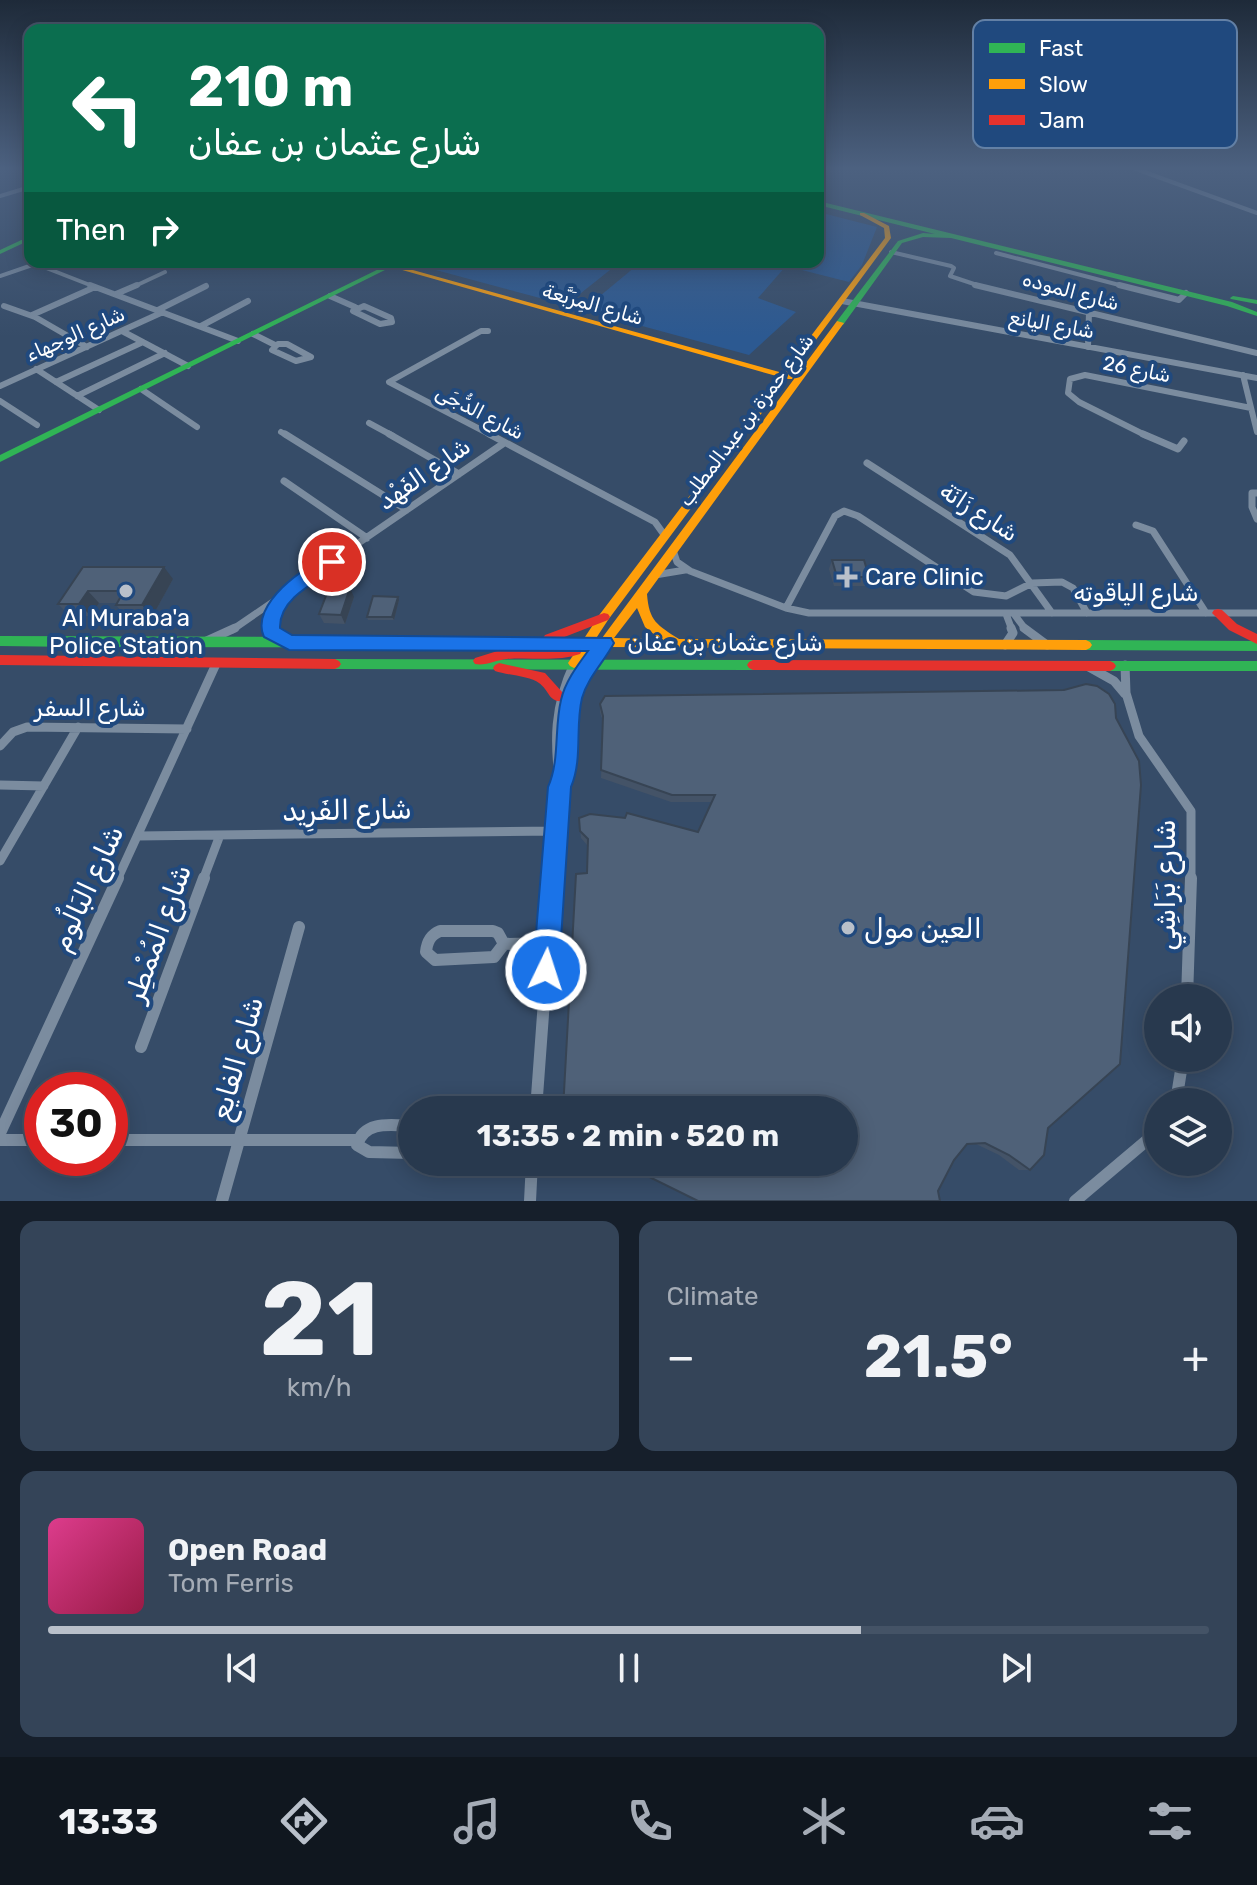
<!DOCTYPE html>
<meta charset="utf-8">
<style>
:root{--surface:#28394e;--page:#344458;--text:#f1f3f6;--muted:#a5acb6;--line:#445366;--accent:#b9c0ca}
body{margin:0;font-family:Rubik,Vazirmatn,sans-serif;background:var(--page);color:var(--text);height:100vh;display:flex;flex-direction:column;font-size:30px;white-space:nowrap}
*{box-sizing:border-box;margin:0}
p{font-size:26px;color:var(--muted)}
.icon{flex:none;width:44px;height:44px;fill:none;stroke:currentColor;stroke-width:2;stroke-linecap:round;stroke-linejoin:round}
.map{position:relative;height:1201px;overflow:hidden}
.side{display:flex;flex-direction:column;gap:20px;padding:20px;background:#161f2b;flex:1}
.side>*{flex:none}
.guide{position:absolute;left:24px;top:24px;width:800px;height:244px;border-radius:16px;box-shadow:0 4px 20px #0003,0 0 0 2px var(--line);background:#0b6e4f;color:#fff;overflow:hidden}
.fabs{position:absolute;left:1144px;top:984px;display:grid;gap:16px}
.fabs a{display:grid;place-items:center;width:88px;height:88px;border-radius:50%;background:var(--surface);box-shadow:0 4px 20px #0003,0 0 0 2px var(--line);font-size:40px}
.speed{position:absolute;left:24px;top:1072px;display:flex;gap:16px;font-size:40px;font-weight:700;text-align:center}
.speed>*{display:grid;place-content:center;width:104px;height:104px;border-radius:50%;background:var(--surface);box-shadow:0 4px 20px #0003,0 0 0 2px var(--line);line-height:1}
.speed .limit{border:12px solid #d22;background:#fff;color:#111}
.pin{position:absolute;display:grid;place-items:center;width:68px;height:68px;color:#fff;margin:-34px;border:4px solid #fff;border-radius:50%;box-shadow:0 2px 8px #0007}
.me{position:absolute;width:88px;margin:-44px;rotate:4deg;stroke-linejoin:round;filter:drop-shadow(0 0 6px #0008)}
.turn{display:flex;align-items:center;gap:28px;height:168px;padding:0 32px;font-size:36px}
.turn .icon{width:104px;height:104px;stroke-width:2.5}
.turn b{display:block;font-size:56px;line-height:68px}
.then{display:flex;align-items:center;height:76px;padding:0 32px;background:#0003;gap:16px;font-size:30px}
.big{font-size:60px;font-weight:700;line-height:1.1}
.side .widget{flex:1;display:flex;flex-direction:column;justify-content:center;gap:12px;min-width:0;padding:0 28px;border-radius:16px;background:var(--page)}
.side .dial{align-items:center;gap:0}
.dial b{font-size:104px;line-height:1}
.song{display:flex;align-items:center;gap:24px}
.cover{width:96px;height:96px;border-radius:12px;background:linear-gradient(135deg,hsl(330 70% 55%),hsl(340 70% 35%))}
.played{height:8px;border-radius:4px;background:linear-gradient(90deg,var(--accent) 70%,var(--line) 70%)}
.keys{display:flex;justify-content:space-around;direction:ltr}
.heat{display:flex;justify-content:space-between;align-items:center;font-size:44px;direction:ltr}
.side .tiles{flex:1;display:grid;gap:20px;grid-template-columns:1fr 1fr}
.widget:last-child{grid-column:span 2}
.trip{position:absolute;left:398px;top:1096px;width:460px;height:80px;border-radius:40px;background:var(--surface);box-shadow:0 4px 20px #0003,0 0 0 2px var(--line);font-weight:700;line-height:80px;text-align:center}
.tabs{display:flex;height:128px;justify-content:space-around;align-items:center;background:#10171f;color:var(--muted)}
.tabs .icon{width:56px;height:56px}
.tabs .on{color:var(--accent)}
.tabs b{font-size:36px;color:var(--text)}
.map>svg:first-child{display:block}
</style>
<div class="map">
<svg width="1257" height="1201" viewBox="0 0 1257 1201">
<rect width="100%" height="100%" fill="#364c68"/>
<path fill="#2c5991" d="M818 212 877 227 862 265 849 282 786 266 758 298 796 312 749 355 583 310 641 262H818Z
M406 262H620L566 305Z"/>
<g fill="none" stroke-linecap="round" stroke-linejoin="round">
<path stroke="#7b8c9f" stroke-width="4" d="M1136 169 1257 213
M0 196 30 187
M891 252 951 266 954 268 950 276 983 287
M996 253 1127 287
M36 264 95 287
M50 269 68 262
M0 276 41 262
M133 287 165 272"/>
<path stroke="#7b8c9f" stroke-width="6" d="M90 285 238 341
M975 285 1257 353
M1119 285 1179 300 1186 293
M116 294 137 285
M330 296 355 307
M842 301 1257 378
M4 306 35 317 87 347
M364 306 391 318 392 322 380 324 353 311Z
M158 310 206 286
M32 315 95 287
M201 326 248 301
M122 331 188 366
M488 331H481L389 382 493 436
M253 334 275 345
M278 344H287L311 357 296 361 272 350Z
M1088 347 1089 312
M36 369 99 410
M1243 375 1257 432
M56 382 143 342
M0 386 163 312
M141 389 197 427
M77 396 165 353
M0 401 37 425
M369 423 393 436
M281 432 288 436
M1147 436 1079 402 1068 393 1070 379 1085 375 1251 408"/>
<path stroke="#7b8c9f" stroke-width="7" d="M285 434 407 510
M389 434 459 474
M489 434 655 522 665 536
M1143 434 1178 449 1184 441
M867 463 1010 555 1052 613
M284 481 367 538
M1257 493H1252V507L1257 519
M1136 525 1153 531 1206 613
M673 550 677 562 690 571 786 608 809 613H1257
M655 575 685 570
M786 608 835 516 844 511 858 516 974 592 1006 596 1032 583 1062 582 1073 588 1087 613
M1006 614 1012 630
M1014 614 1026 630
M232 630 504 443
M270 630 268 623 279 601"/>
<path stroke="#7b8c9f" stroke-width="9" d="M269 628 270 632 288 642
M1024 628 1047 645
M202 643 235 628
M1005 645 1013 633 1011 628
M1125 665 1126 693 1139 736 1191 811V880
M1089 667 1114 681 1125 694
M0 746 13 732 27 727 187 729
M0 785 44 786
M560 787 565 775 571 700 589 664
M138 836 556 831
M0 861 78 727
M117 880 216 664
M203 880 220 835
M553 880C555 850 563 815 560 786 554 741 554 707 574 664"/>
<path stroke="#7b8c9f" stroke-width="12" d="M440 931H493L498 933 504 944 494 957 435 960 426 952C427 942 430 935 440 931Z
M504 944 548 943
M1187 998 1191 878
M141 1047 204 878
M1176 1102 1183 1058
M536 1110 553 878
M412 1126C391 1125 364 1120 357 1145L369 1152 412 1153
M0 1133 118 878
M0 1140H42
M110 1140H357
M222 1201 299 927
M530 1201 532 1162
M1075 1201 1158 1131"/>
<path fill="#30b455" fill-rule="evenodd" d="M818 201 1232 302 1257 312V316L1227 306 951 238 923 237 902 243 843 325H837V321L898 241 923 233 935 234 818 205Z
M30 236V240L0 254V250Z
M393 262H401L0 462V455Z
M1233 296 1257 300V304L1231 299 1230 298Z
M0 636 609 638 613 640 615 643 613 646 609 648 76 647 0 646Z
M1086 640 1257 641V651L1086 650 1082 648 1080 645 1082 642Z
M335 659 753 660 757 662 759 665 757 668 753 670 335 669 331 667 329 664 331 661Z
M1110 661H1257V671H1110L1106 669 1104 666 1106 663Z"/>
<path fill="#ff9f0a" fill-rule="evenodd" d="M860 213H864L889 226 891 238 790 375 793 377 792 379H787L608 620 578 666 574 668 570 666 568 663 570 660 600 614 780 377 374 262H384L783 373 885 238 884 228 860 215Z
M837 321 844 323 647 594C649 621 657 625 679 639L1086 640 1090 642 1092 645 1090 648 1086 650 608 647C602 655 596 671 585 667L583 664 585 661ZM637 608 645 627 660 639 614 638Z"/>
<path fill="#e5322d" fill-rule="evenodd" d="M1218 609 1222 610 1237 624 1257 634V644L1229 630 1212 613 1214 610Z
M604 613 608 614 610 617 608 620 549 643 545 641 543 638 545 635Z
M576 638 580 640C583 644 583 650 580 654 557 662 531 657 507 659 496 660 486 666 475 664L473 661 475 658 504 649 569 648 572 640Z
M0 655 335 659 339 661 341 664 339 667 335 669 0 665Z
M753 660 1110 661 1114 663 1116 666 1114 669 1110 671 753 670 749 668 747 665 749 662Z
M499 663 545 673 563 693 565 697 563 701C549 703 549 690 539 683 530 676 506 675 495 671L493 668 495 665Z"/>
</g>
<path fill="#445367" d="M832 560 869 577 866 586H834L829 569Z
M83 567 173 579 152 617H126L116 605 117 603H99L91 616H70L58 604Z
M354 597 345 624 324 623 319 614Z
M398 597 399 600 394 620H368L367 617Z
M1064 690 1048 1128 1030 1170H1019L999 1155 976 1144 966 1145 587 873V845L581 838 579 818 698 832 712 802H671L601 778 603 722 600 712V704Z"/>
<path fill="#374454" d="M164 567 173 579 152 617 142 605Z
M350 588 354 597 345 624 341 615Z
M88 591 99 603 91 616 79 604Z
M398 597 399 600 394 620 392 617Z"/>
<path fill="#4f6178" stroke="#374454" stroke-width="2" d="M832 560H864L869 577H837Z
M83 567H164L142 605H116L124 591H88L79 604H58Z
M329 588H350L341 615 319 614Z
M373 596 398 597 392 617H367Z
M1086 684 1097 686 1109 694 1115 704 1116 718 1139 761 1141 785 1120 1064 1048 1128 1044 1155 1030 1170 1009 1155 985 1143 967 1144 954 1160 938 1191 940 1201H698L619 1162H844V1110H563L576 874 587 873 588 839 580 831 579 818 590 814 625 818 627 813 698 832 715 795H672L601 770 603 716 600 704 605 696 1064 690Z"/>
<linearGradient id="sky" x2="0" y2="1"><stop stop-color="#1e2a39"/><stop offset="0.5" stop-color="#4c6180"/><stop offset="1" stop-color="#4c6180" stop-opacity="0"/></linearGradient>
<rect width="1257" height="337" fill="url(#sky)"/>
<path fill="#1a73e8" stroke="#114b97" stroke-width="2" d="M332 556 338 558 341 562 338 567C316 582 279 598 280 628L292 635 611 638 614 643C604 662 588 677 582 698 575 727 583 759 571 787L559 970 555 979 546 983 537 979 533 970 548 787C560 760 554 729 561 700 565 682 577 666 588 651L289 650 264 637C249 605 305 564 332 556Z"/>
<g fill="#b9c0ca" stroke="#20497e" stroke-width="3">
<path d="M843 565h8v8h8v8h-8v8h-8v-8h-8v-8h8z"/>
<circle cx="126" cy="591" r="8"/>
<circle cx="848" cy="928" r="8"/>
</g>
<g text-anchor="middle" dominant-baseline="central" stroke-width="8" stroke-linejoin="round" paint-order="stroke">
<g font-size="20" fill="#fff" stroke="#20497e">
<text transform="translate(1071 291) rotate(15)">شارع الموده</text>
<text transform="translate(593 304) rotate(16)">شارع المِرَبَّعة</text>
<text transform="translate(1052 324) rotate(10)">شارع اليانع</text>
<text transform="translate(75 334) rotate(-24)">شارع الوجهاء</text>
<text transform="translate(1137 369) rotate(11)">شارع 26</text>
<text transform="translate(480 412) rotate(27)">شارع الدُّجَى</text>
<text transform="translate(746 420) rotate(-53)">شارع حمزة بن عبدالمطلب</text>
</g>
<g font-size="24" fill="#fff" stroke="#20497e">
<text transform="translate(424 474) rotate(-35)">شارع الفَهْد</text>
<text transform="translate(979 512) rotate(33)">شارع زَانَة</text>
<text x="1136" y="593">شارع الياقوته</text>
<text x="725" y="643">شارع عثمان بن عفان</text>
<text x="90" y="708">شارع السفر</text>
</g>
<g font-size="24" fill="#fff" stroke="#20497e" text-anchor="start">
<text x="865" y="577">Care Clinic</text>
<text x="126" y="618" text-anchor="middle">Al Muraba'a<tspan x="126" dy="28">Police Station</tspan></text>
</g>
<g font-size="28" fill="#fff" stroke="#20497e">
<text transform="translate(347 810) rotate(-1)">شارع الفَرِيد</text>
<text transform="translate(1165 885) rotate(-90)">شارع بَرَاشِي</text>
<text transform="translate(87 888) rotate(-65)">شارع البَالُوم</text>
<text transform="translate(158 933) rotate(-70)">شارع المُمْطِر</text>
<text transform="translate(237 1058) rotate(-74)">شارع الفايع</text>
</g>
<g font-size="28" fill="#fff" stroke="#20497e" text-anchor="start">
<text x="864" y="928">العين مول</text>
</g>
</g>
<rect x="973" y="20" width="264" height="128" rx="12" fill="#20497e" stroke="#6380a5" stroke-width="2"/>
<rect x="989" y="43" width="36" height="10" fill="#30b455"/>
<rect x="989" y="79" width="36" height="10" fill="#ff9f0a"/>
<rect x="989" y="115" width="36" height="10" fill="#e5322d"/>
<g font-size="22" fill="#fff">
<text x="1039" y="56">Fast</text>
<text x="1039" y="92">Slow</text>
<text x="1039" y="128">Jam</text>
</g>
</svg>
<div class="fabs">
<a><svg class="icon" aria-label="sound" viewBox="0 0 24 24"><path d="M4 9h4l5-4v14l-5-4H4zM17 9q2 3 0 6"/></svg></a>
<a><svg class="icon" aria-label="layers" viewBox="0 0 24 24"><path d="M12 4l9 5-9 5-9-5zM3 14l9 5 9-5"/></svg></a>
</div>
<div class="speed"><div class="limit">30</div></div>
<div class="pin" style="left:332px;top:562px;background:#d93025"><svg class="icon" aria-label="arrive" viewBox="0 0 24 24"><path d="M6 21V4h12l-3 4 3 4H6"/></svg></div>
<svg class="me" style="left:546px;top:970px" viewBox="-20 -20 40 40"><circle r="17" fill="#1a73e8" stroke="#fff" stroke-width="3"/><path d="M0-11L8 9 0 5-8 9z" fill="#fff"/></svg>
<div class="trip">13:35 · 2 min · 520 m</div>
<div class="guide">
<div class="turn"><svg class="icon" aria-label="left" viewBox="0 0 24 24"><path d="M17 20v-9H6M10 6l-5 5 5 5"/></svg><div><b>210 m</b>شارع عثمان بن عفان</div></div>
<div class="then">Then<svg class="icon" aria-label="right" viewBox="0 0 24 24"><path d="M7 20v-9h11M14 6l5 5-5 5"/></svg></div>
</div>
</div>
<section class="side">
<div class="tiles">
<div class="widget dial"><b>21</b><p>km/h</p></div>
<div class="widget"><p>Climate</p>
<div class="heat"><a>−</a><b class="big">21.5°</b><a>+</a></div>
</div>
<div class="widget">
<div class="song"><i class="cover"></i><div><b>Open Road</b><p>Tom Ferris</p></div></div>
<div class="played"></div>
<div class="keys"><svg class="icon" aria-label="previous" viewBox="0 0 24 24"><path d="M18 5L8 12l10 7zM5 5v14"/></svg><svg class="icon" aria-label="pause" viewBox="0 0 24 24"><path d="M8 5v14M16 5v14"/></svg><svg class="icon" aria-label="next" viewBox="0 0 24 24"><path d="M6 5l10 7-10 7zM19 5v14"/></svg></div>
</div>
</div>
</section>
<nav class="tabs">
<b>13:33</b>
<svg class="icon on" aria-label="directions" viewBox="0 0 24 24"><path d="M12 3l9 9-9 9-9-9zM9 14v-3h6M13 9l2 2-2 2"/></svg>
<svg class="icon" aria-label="music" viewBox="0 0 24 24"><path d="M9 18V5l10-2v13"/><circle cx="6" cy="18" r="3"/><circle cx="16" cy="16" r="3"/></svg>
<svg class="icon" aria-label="phone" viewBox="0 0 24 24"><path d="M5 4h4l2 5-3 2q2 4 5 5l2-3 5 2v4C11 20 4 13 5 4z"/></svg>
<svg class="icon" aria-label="climate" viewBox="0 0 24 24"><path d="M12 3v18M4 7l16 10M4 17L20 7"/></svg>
<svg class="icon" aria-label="car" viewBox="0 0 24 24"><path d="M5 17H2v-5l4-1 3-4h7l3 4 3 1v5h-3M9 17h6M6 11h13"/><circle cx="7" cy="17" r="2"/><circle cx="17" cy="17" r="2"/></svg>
<svg class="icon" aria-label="filters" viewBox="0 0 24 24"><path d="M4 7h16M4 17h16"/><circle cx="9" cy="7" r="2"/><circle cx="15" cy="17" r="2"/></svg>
</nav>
